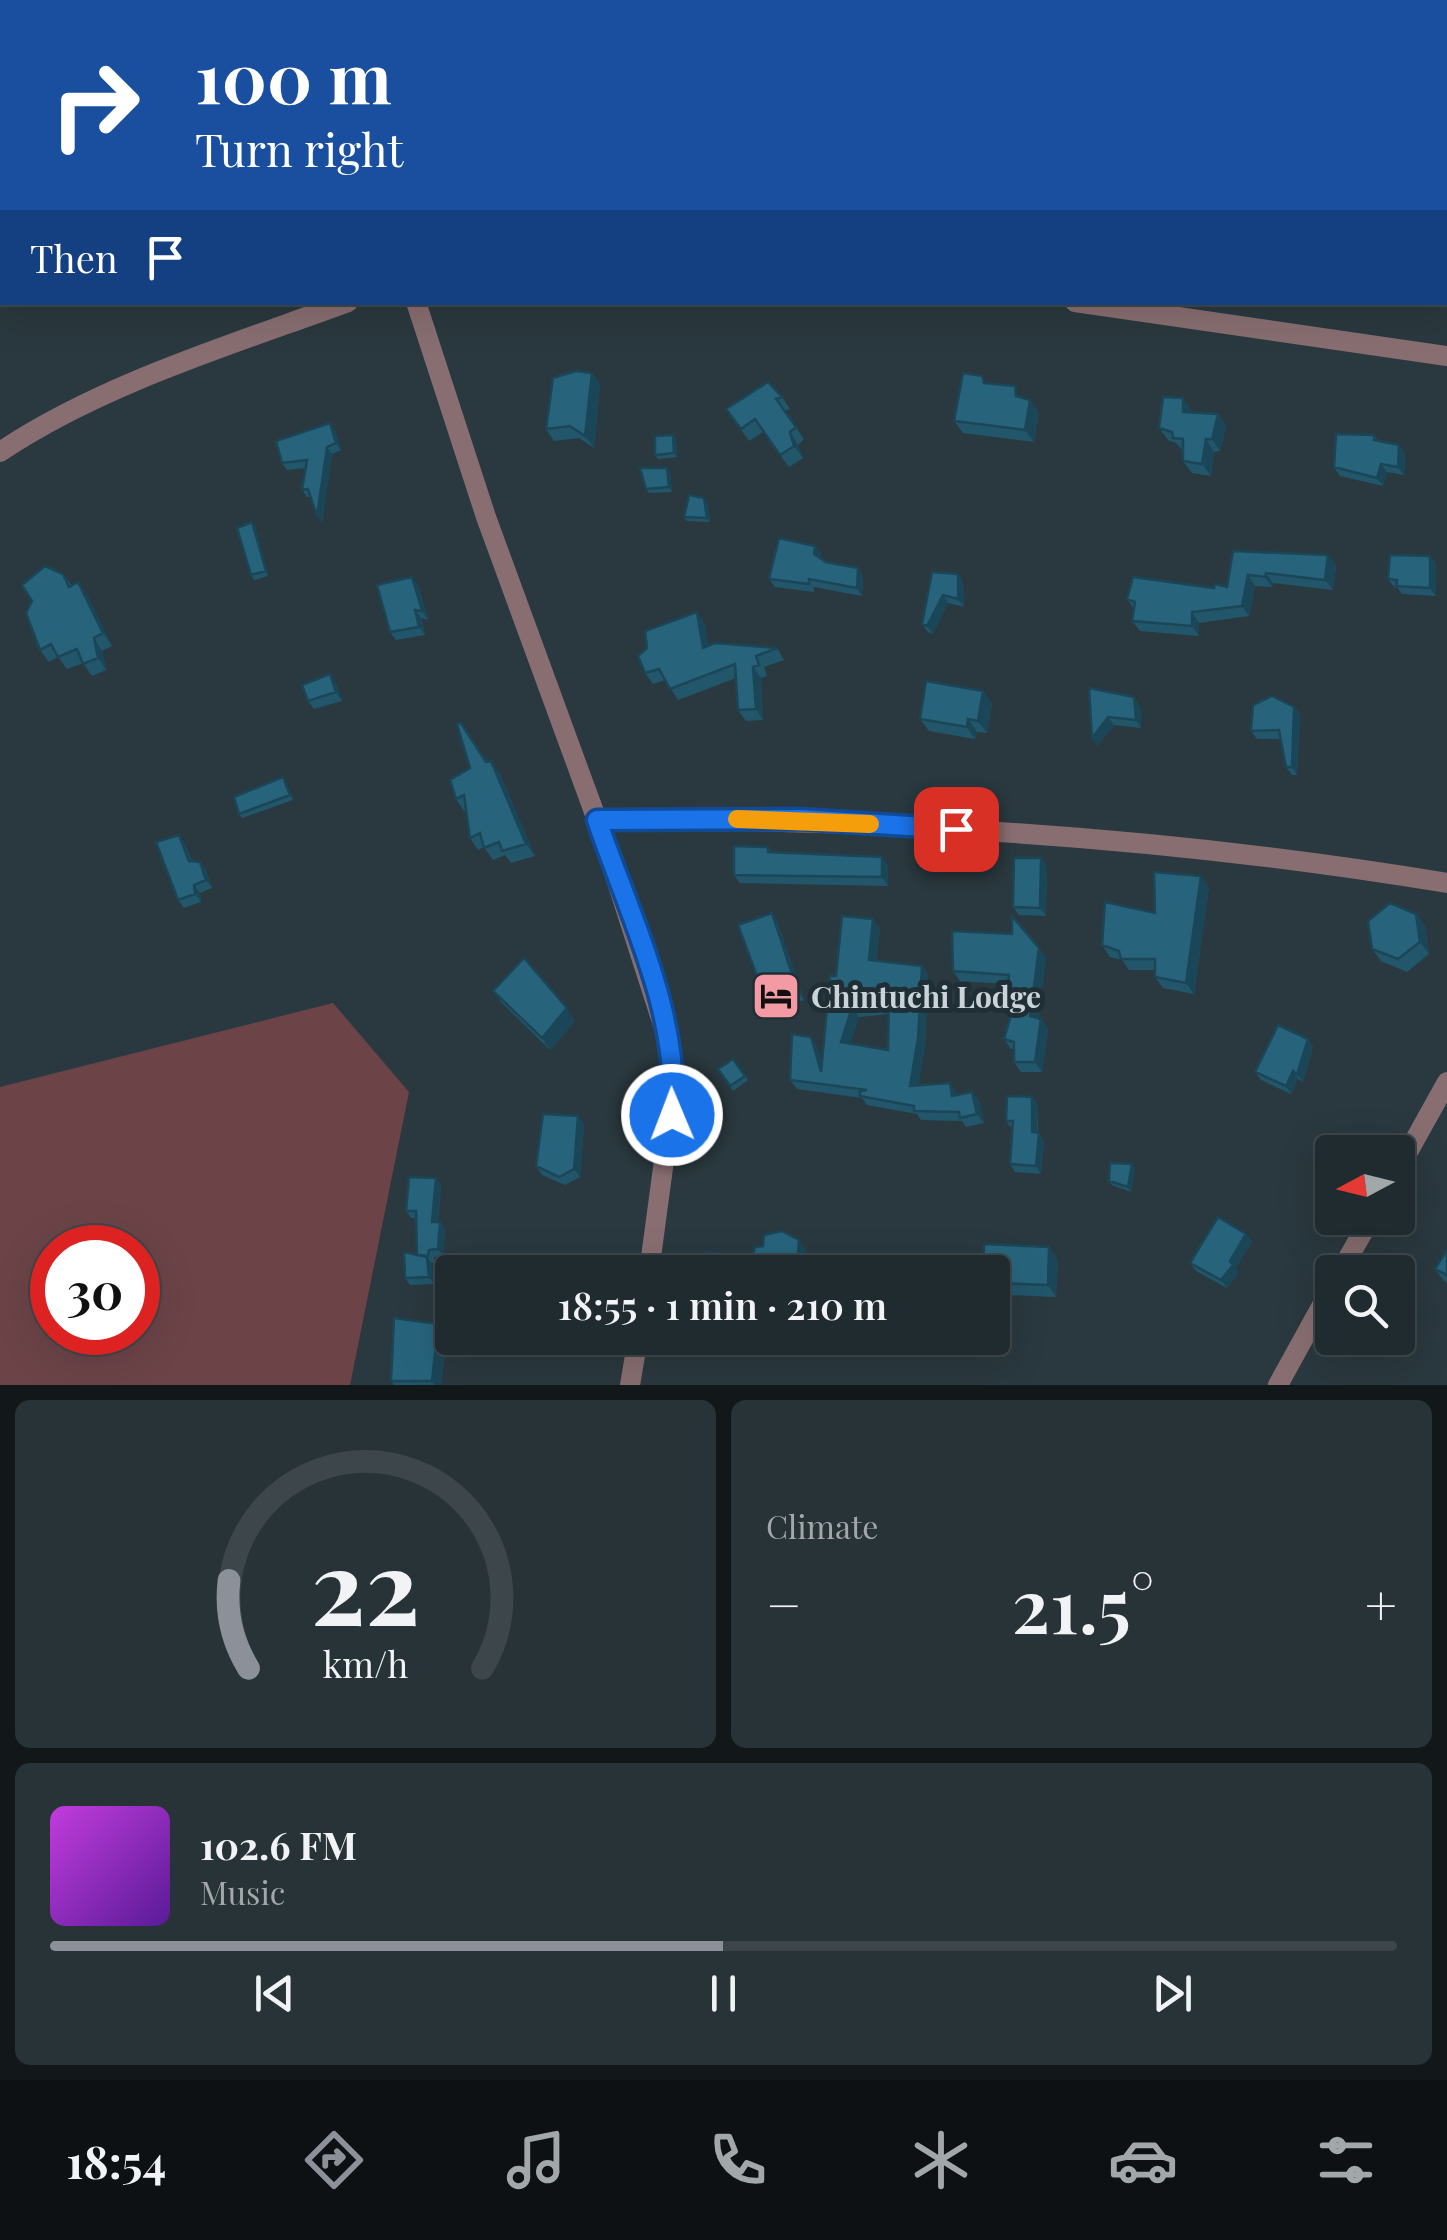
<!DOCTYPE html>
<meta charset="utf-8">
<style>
:root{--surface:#202b2f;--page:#283337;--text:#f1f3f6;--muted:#a2a7aa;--line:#3d474b;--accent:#8c9099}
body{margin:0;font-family:"Playfair Display",serif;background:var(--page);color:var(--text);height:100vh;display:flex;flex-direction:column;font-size:38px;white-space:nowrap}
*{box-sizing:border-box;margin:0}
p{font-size:32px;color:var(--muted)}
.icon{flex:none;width:55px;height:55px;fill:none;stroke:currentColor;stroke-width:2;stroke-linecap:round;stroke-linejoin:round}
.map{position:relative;height:1385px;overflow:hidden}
.details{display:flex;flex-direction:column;gap:15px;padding:15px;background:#12181a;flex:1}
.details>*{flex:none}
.banner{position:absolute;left:0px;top:0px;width:1448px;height:305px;box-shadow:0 10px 40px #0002,0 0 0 2px var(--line);background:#1a4fa0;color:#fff;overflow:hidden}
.needle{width:65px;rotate:263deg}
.controls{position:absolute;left:1315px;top:1135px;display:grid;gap:20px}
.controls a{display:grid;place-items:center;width:100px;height:100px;border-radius:10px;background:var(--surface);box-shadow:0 10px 40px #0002,0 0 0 2px var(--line);font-size:50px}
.speed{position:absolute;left:30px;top:1225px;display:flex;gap:20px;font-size:50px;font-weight:700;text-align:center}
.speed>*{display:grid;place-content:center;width:130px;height:130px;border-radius:50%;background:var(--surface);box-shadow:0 10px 40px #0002,0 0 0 2px var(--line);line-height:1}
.speed .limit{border:15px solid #d22;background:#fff;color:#111}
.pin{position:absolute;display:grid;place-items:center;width:85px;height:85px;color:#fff;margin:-42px;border-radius:20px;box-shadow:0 5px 15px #0006}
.me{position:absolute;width:110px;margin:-55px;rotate:359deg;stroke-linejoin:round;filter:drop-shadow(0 0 8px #0008)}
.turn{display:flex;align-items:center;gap:35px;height:210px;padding:0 30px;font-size:45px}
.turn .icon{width:130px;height:130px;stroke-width:2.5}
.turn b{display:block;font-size:70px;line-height:85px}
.then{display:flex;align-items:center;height:95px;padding:0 30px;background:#0003;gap:20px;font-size:38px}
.big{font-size:75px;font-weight:600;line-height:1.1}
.details .tile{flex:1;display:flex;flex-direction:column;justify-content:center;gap:15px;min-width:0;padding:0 35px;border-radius:15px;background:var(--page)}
.details .dial{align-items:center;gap:0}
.dial svg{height:260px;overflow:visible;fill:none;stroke:var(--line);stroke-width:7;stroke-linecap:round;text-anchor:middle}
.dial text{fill:var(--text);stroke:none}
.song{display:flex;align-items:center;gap:30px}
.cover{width:120px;height:120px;border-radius:15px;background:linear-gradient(135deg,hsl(290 70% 55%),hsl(270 70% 35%))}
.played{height:10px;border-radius:5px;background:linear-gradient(90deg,var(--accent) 50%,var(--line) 50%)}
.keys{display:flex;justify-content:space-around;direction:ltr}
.heat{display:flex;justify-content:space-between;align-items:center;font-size:55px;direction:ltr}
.details .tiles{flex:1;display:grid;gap:15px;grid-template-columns:1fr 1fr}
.tile:last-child{grid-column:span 2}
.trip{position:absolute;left:435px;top:1255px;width:575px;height:100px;border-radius:10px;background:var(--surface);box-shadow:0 10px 40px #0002,0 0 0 2px var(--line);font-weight:600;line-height:100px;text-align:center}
.tabs{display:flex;height:160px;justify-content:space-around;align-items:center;background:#0d1113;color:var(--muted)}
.tabs .icon{width:70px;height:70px}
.tabs .on{color:var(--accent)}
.tabs b{font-size:45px;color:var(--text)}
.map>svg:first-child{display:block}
</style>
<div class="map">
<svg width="1447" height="1385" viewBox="0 0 1447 1385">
<rect width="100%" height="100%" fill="#2a393f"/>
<path fill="#6c4448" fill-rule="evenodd" d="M333 1003 409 1092 350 1385H0V1087ZM52 1248H138V1332H52Z"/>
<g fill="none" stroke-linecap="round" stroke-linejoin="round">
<path stroke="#886e70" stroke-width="20" d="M312 0 313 2
M416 302 486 517 597 820 665 1031 674 1086 649 1272
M1075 302 1447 356
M0 452C101 384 234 344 348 302
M597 820C881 819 1166 836 1447 883
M1398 1170 1447 1082
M1340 1272 1371 1218
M630 1385 638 1338
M1278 1385 1332 1287"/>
</g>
<path fill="#22566b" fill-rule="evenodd" d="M2 222V259L0 260V223Z
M592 373 600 385 594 448 579 438 554 441 546 429Z
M782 397 790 409 784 411 804 439 798 445 803 458 789 467 763 432 749 441 726 409Z
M1023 398 1030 400 1039 413 1034 442 963 433 954 421Z
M1183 398 1192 413 1218 414 1226 426 1220 451 1214 452 1211 476 1192 473 1183 461V451L1176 443 1168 440 1159 428Z
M335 430 341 450 332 454 322 523 310 497H307L302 490 306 468 287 470 282 463Z
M673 435 676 439 677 457 658 459 655 455Z
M1374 435 1378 441 1405 454 1404 475 1387 472 1383 486 1340 476 1334 467Z
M667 468 670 472 672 492 649 493 646 489Z
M707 502 710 522 687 521 684 517Z
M252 522 255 526 268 576 254 580 251 575Z
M815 546 821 553 820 558 826 562 858 568 863 576 862 596 814 587V592L775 587 769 579Z
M1233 551 1328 555 1336 565 1333 590 1273 583 1272 587 1255 586 1249 616 1199 623V636L1140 631 1132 621 1134 609 1127 599 1227 587Z
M1430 556 1436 564V596L1402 594 1398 588 1394 587 1388 579Z
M63 574 72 586 87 595 112 646 102 651 106 670 92 676 83 663 67 669 58 657 49 662 40 650Z
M958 574 963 582 964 607 948 603 933 634 928 632 922 624Z
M418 585 428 620 421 618 425 635 396 640 390 632Z
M705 624 708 646 777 648 784 660 764 667 767 676 761 678 763 720 746 721 738 710 736 678 678 700 665 680 653 684 645 673 647 648Z
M336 683 342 701 314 709 308 701Z
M1089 688 1140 706 1141 728 1114 725 1097 746Z
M992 703 987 733 977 732 975 739 929 731 920 719Z
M1294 707 1300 715 1297 775H1292L1286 767 1280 739H1257L1251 731Z
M487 762 500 774 535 856 511 863 505 855 493 860 484 847 478 850 470 838 466 810 464 811 456 799Z
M283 777 293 800 242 818 239 814Z
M179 835 185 844 192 861 200 862 206 870 212 888 200 893 201 902 184 908 178 900Z
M768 847 772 852 888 865V886L740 883 734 875Z
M1041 858 1047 867 1046 916 1019 915 1013 907Z
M1209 887 1194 994 1163 988 1155 977V970H1129L1122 960 1110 957 1102 945 1155 913Z
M772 913 777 921 804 1000 772 1009 766 1000Z
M1416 914 1425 926 1429 954 1407 972 1381 961 1372 949Z
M880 928 876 961 922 966 928 975 925 1047 918 1085 950 1083 957 1095 972 1092 979 1101 984 1123 966 1127 962 1121 921 1120 917 1114 867 1105 862 1098 797 1089 790 1080 817 1047 822 1063 836 976ZM889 1014 888 1050 850 1044 859 1017Z
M1039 948 1046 958 1038 1018 1041 1019 1048 1029 1042 1072H1021L1014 1062V1049H1011L1004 1039 1016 1000 1008 990V984L960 981 953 971Z
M493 991 575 1021 550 1050 502 1003Z
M1308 1039 1313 1047 1303 1082 1298 1079 1291 1094 1261 1080 1255 1072Z
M733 1059 748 1080 733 1091 718 1069Z
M1038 1105V1133L1044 1141 1041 1174 1015 1172 1010 1164 1012 1129 1006 1121Z
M584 1124 580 1177 565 1185 542 1175 536 1166Z
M1135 1168 1131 1192 1112 1185 1109 1181Z
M441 1185 438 1222 445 1229 443 1256 434 1257V1263H431L434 1284 410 1285 405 1278 417 1255V1218H411L406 1211Z
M1246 1234 1252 1242 1235 1269 1238 1274 1227 1288 1196 1271 1190 1263Z
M1447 1250V1283L1444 1281 1435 1269Z
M1058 1259 1056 1297 1007 1295 1001 1286H992V1272Z
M438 1324 447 1336 441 1385H394L391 1381Z"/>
<path fill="#1b4657" d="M592 373 600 385 594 448 585 436Z
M1183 398 1192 411V424L1183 412Z
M1030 400 1039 413 1034 442 1025 430Z
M1218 414 1226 426 1220 451 1212 439Z
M330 423 335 430 341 450 336 443Z
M790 432 798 445 803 458 794 446Z
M673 435 676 439 677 457 674 453Z
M1206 439 1214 452 1211 476 1202 464Z
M1399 445 1405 454 1404 475 1398 467Z
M327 447 332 454 322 523 317 516Z
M1381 464 1387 472 1383 486 1377 478Z
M667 468 670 472 672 492 669 487Z
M704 498 707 502 710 522 707 518Z
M252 522 255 526 268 576 266 571Z
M815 546 821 553 819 562 814 554Z
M1328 555 1336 565 1333 590 1325 580Z
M1430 556 1436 564V596L1430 588Z
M858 568 863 576 862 596 857 588Z
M1266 573 1273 583 1272 587 1265 577Z
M958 574 963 582 964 607 958 599Z
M1248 575 1255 586 1249 616 1242 606Z
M412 577 418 585 428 620 422 611Z
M78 582 87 595 112 646 103 633Z
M943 595 948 603 933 634 927 626Z
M415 610 421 618 425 635 419 627Z
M697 612 705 624 711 659 703 648Z
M1192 612 1199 623V636L1192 626Z
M94 638 102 651 106 670 98 658Z
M753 667 761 678 763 720 756 709Z
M330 674 336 683 342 701 336 692Z
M983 691 992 703 987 733 978 721Z
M1134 697 1140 706 1141 728 1136 720Z
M1294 707 1300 715 1297 775 1292 767Z
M1108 717 1114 725 1097 746 1092 738Z
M968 719 977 732 975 739 967 727Z
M491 761 500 774 535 856 526 844Z
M179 835 185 844 194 869 189 861Z
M882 857 888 865V886L882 877Z
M1041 858 1047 867 1046 916 1040 908Z
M200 862 206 870 212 888 206 880Z
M1201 876 1209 887 1194 994 1186 983Z
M194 885 200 893 201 902 195 894Z
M772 913 777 921 804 1000 798 992Z
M1416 914 1425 926 1429 954 1420 942Z
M873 919 880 928 875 969 869 960Z
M1039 948 1046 958 1037 1026 1030 1016Z
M922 966 928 975 925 1047 916 1095 910 1086Z
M567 1008 575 1021 550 1050 542 1038Z
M852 1008 859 1017 848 1051 841 1042Z
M1041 1019 1048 1029 1042 1072 1035 1062Z
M811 1037 817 1047 827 1082 821 1072Z
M1308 1039 1313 1047 1303 1082 1297 1074Z
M1293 1071 1298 1079 1291 1094 1286 1086Z
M950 1083 956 1092 958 1105 952 1096Z
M972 1092 979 1101 984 1123 977 1114Z
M1032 1097 1038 1105 1037 1140 1032 1132Z
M578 1116 584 1124 580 1177 574 1169Z
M1039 1133 1044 1141 1041 1174 1036 1166Z
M1132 1164 1135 1168 1131 1192 1128 1187Z
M436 1178 441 1185 437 1229 432 1222Z
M440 1222 445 1229 443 1256 438 1249Z
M1246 1234 1252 1242 1235 1269 1230 1261Z
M799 1240 806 1250 805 1272 797 1268Z
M1049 1247 1058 1259 1056 1297 1048 1285Z
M427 1257 432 1264 434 1284 429 1277Z
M1233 1265 1238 1274 1227 1288 1221 1280Z
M438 1324 447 1336 441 1385H434L432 1381Z"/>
<path fill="#27647c" stroke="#1b4657" stroke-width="2.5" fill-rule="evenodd" d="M151 0H185L184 2H150Z
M558 0H574V2H558Z
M1070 0 1086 2 1087 0H1100V2H1069Z
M1198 0H1238L1239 2H1198Z
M1445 73H1447V106H1445Z
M1445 168H1447V209L1445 199Z
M2 222V242L0 243V223Z
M576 371 592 373 585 436 570 426 546 429 553 378Z
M963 373 982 376 984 383 1015 386 1016 396 1030 400 1025 430 954 421Z
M768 382 782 397 776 399 796 427 790 432 794 446 780 455 755 419 741 429 726 409Z
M1163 397 1183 398V412L1218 414 1212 439H1206L1202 464 1183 461V439L1173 438 1172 432 1159 428Z
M330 423 336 443 327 447 317 516 308 489 302 490 307 460 282 463 276 441Z
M1336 434 1374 435V440L1399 445 1398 467 1381 464 1377 478 1334 467Z
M673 435 674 453 655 455V436Z
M640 468H667L669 487 646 489Z
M689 495 704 498 707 518 684 517Z
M252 522 266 571 251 575 237 528Z
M779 538 815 546 814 554 826 562 858 568 857 588 809 579V584L769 579Z
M1233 551 1328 555 1325 580 1266 573 1265 577 1248 575 1242 606 1192 612V626L1132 621 1135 602 1127 599 1133 577 1214 588 1215 584 1227 587Z
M1390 555 1430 556V588L1396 586 1397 580 1388 579Z
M45 566 63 574 69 587 78 582 103 633 94 638 98 658 83 664 77 649 58 657 51 644 40 650 26 613 32 601 22 585Z
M932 572 958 574V599L943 595 927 626 922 624Z
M412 577 422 611 415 610 419 627 390 632 377 585Z
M697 612 703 648 715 643 777 648 756 656 759 665 753 667 756 709 738 710 735 664 670 689 659 669 645 673 638 656 647 648 645 631Z
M330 674 336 692 308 701 302 685Z
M926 681 983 691 978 721 968 719 967 727 920 719Z
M1089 688 1134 697 1136 720 1108 717 1092 738Z
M1272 696 1294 707 1292 767H1286L1279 730 1251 731 1253 705Z
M461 723 486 762 491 761 526 844 502 851 499 842 484 848 480 833 470 838 464 795 456 799 450 780 470 768 457 724Z
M283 777 290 795 239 814 234 797Z
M179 835 189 861 200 862 206 880 194 885 195 894 178 900 156 842Z
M734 846 768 847V852L882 857V877L734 875Z
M1014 858H1041L1040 908 1013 907Z
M1154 872 1201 876 1186 983 1155 977V959H1121L1119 951 1102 945 1105 902 1155 913Z
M1390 903 1416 914 1420 942 1398 959 1372 949 1368 921Z
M772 913 798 992 766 1000 738 925Z
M842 916 873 919 869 960 922 966 918 1038 910 1086 950 1083 952 1096 972 1092 977 1114 960 1118 959 1112 914 1111V1106L860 1096V1091L867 1090 790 1080 792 1034 811 1037 821 1072 830 976H836ZM889 1004 888 1050 841 1042 852 1008Z
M1012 916 1039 948 1030 1016 1041 1019 1035 1062H1014V1042L1004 1039 1018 991 1008 990 1009 975 953 971 952 931 1012 934Z
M524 958 567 1008 542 1038 493 991Z
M1278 1025 1308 1039 1297 1074 1293 1071 1286 1086 1255 1072Z
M733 1059 745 1076 730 1086 718 1069Z
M1007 1096 1032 1097V1132L1039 1133 1036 1166 1010 1164 1013 1121H1006Z
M543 1114 578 1116 574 1169 559 1177 536 1166Z
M1110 1163 1132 1164 1128 1187 1109 1181Z
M409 1177 436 1178 432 1222H440L438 1249 429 1250 428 1256 418 1255 427 1257 429 1277 405 1278 404 1252 417 1255 416 1211H406Z
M1218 1217 1246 1234 1230 1261 1233 1265 1221 1280 1190 1263Z
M782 1231 799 1240 797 1268 831 1272H702L705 1252 752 1257 755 1247 763 1246 764 1235Z
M984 1244 1049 1247 1048 1285 998 1283 999 1274 983 1272Z
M1447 1250V1275L1435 1269Z
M394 1318 438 1324 432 1381H391Z"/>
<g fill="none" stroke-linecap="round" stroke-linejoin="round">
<g stroke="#114b97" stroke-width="25">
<path id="route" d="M672 1115C681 1016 628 912 597 820L799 819 956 829"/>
</g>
<use href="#route" stroke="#1a73e8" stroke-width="18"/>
<path stroke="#f59e0b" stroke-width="18" d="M737 819 870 824"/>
</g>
<defs>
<g id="hotel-square" transform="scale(2.5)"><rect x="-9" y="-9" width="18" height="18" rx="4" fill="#f49aa4" stroke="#202f35"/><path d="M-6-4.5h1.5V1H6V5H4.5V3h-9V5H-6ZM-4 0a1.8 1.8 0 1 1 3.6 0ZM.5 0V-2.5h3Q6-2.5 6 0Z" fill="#111"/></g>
</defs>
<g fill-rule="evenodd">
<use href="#hotel-square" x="776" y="996"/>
</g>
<g text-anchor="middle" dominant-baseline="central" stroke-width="10" stroke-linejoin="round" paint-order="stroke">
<g font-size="30" font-weight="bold" fill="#cad3d8" stroke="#202f35" text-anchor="start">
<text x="811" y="996">Chintuchi Lodge</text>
</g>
</g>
</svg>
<div class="controls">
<a><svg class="needle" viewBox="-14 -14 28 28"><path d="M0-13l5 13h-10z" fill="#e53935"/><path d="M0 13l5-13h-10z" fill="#a2a7aa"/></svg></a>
<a><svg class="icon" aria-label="search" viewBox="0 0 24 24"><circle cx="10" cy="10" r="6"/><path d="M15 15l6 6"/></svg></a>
</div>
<div class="speed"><div class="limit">30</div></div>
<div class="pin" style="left:956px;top:829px;background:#d93025"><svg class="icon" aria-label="arrive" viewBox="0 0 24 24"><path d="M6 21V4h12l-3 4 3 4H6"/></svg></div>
<svg class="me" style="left:672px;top:1115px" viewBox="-20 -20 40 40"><circle r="17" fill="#1a73e8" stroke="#fff" stroke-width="3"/><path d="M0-11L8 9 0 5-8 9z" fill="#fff"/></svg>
<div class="trip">18:55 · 1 min · 210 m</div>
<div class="banner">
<div class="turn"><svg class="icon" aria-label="right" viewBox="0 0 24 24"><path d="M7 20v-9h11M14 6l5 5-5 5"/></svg><div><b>100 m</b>Turn right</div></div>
<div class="then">Then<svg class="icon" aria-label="arrive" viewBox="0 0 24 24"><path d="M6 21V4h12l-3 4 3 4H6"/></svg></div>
</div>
</div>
<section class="details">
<div class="tiles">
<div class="tile dial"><svg viewBox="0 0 100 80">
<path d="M14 69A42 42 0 1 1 86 69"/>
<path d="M14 69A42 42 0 0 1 8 42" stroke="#8c9099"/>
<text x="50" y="56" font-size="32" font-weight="700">22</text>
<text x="50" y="72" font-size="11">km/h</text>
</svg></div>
<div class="tile"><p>Climate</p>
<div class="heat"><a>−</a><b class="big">21.5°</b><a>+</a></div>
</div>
<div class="tile">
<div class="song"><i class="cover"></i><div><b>102.6 FM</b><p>Music</p></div></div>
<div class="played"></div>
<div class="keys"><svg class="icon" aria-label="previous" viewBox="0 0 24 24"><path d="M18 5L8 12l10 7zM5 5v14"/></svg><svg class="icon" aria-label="pause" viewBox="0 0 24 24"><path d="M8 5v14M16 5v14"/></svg><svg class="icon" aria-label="next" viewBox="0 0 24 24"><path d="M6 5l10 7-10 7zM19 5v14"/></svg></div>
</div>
</div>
</section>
<nav class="tabs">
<b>18:54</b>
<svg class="icon on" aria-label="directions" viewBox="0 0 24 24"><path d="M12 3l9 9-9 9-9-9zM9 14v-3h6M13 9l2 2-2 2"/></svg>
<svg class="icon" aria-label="music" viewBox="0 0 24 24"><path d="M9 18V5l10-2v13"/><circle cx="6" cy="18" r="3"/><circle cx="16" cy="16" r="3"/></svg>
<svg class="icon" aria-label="phone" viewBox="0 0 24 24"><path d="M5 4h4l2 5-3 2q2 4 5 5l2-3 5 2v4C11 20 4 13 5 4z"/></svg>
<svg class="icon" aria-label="climate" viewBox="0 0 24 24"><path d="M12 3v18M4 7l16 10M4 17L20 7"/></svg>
<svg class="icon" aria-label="car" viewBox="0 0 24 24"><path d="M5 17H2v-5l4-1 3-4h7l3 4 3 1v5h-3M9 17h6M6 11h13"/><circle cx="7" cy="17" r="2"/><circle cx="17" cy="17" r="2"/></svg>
<svg class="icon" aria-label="filters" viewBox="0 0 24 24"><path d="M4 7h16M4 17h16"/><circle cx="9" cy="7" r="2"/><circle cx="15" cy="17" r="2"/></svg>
</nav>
